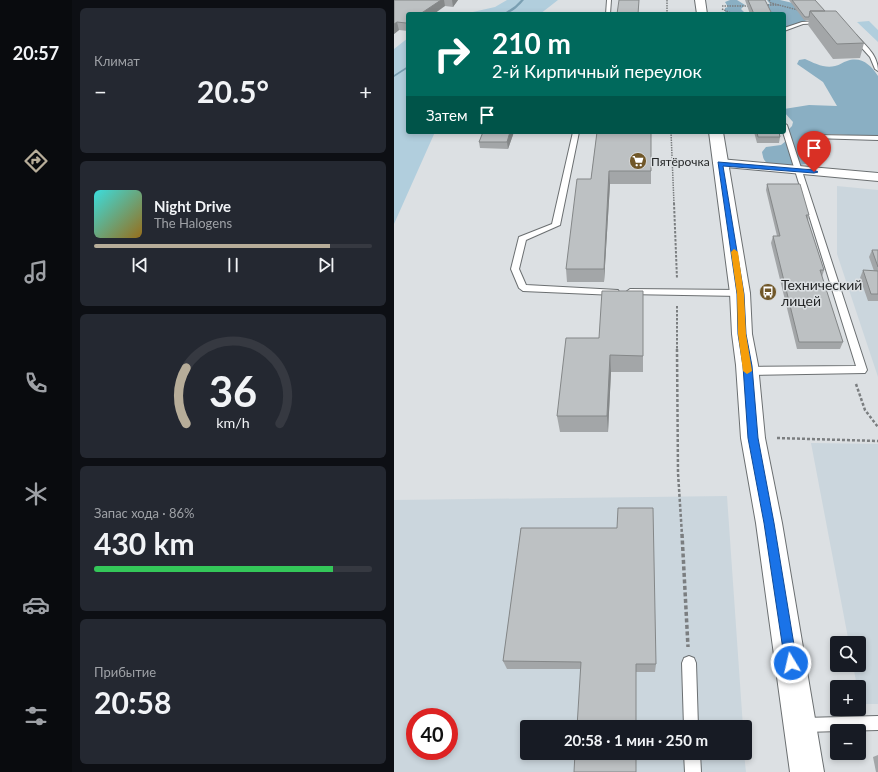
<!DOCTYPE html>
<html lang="ru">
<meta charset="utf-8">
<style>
:root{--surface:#171b24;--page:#242831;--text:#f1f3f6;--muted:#9ea1a6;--line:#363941;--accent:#b7ad99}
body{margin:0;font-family:Lato,sans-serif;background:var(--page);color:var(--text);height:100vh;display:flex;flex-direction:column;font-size:15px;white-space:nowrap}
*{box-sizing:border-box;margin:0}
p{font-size:13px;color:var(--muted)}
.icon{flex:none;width:22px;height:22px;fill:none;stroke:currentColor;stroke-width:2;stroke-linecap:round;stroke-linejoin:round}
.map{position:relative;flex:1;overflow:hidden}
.side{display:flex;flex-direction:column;gap:8px;padding:8px;background:#0d0f14;width:322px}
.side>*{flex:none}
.banner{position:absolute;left:12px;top:12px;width:380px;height:122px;border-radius:4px;box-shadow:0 2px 6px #0003;background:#00695c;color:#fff;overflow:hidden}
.fabs{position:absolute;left:436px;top:636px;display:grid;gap:8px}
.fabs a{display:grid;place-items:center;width:36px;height:36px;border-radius:4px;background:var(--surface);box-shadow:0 2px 6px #0003;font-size:20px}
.speed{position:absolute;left:12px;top:708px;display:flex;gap:8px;font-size:20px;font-weight:700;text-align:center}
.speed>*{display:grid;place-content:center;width:52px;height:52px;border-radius:50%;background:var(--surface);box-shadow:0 2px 6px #0003;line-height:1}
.speed .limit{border:6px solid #d22;background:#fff;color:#111}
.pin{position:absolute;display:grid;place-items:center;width:34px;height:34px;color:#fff;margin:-41px -17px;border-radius:50% 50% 50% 0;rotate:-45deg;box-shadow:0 0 4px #0007}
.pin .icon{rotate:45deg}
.me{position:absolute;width:44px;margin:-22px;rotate:351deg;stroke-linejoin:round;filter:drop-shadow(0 0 3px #0008)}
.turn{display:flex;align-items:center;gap:14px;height:84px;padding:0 20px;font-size:18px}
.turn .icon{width:52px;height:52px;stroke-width:2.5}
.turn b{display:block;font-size:28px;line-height:34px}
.then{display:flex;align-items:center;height:38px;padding:0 20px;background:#0003;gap:8px;font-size:15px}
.big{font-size:30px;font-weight:700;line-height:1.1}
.side .widget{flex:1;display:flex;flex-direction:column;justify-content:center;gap:6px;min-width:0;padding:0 14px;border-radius:6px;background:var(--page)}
.side .dial{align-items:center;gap:0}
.dial svg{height:104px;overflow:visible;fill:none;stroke:var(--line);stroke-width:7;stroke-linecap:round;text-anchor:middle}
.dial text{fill:var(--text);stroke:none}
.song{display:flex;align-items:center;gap:12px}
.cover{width:48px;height:48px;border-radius:6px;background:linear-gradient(135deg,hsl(180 70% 55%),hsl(40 70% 35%))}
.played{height:4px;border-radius:2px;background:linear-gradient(90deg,var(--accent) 85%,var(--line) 85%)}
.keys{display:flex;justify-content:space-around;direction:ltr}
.heat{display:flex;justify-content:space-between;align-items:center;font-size:22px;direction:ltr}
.charge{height:6px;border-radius:3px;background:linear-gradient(90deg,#34c759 86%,var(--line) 0)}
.trip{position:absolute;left:126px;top:720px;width:232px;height:40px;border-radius:4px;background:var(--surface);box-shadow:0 2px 6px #0003;font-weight:700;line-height:40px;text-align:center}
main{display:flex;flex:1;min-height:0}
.tabs{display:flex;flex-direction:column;width:72px;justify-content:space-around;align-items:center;background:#090b0e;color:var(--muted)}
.tabs .icon{width:28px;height:28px}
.tabs .current{color:var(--accent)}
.tabs b{font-size:18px;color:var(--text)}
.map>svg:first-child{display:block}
</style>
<main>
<nav class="tabs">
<b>20:57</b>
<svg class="icon current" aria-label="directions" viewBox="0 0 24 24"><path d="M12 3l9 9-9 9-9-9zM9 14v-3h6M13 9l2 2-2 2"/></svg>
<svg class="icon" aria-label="music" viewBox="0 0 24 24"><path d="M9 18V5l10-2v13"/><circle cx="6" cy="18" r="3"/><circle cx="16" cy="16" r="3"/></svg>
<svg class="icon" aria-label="phone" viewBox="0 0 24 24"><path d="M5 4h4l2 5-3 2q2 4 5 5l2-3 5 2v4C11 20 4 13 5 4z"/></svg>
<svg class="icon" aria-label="climate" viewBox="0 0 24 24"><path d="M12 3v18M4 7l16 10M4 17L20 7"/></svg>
<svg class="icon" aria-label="car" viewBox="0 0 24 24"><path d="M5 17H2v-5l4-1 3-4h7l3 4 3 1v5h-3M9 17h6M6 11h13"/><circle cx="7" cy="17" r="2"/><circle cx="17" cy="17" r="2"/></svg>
<svg class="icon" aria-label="filters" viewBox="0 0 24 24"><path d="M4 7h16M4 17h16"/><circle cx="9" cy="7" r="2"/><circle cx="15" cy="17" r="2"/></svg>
</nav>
<section class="side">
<div class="widget"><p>Климат</p>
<div class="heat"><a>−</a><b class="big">20.5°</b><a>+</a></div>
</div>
<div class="widget">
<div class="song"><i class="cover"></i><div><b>Night Drive</b><p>The Halogens</p></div></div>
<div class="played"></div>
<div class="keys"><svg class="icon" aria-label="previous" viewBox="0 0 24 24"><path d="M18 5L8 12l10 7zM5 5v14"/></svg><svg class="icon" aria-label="pause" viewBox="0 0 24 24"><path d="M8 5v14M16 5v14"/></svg><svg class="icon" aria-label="next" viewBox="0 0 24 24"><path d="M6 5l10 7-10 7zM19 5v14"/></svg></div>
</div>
<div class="widget dial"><svg viewBox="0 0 100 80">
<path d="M14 69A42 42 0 1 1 86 69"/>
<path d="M14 69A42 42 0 0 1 14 26" stroke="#b7ad99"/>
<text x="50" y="56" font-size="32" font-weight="700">36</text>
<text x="50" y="72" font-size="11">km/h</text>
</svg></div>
<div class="widget"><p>Запас хода · 86%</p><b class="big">430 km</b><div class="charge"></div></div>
<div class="widget"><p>Прибытие</p><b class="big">20:58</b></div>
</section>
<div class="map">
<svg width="484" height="772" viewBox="0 0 484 772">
<rect width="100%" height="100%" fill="#dce0e3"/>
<path fill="#cbd6dd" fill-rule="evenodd" d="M443 186 484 190V377L443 254Z
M417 443 484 444V704H466L465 687H463L459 665H465V643H455Z
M333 496 349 727H133V753H350L352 772H0V500ZM21 717H55V751H21Z"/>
<path fill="#b1cedd" d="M113 0H164L146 14H70L101 7Z
M475 21 484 30V42L463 22Z
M14 38V132H41L0 224V49Z"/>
<path fill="#8aafc3" d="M336 0H343L351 5 347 9 352 14H331V8L334 7 331 2Z
M373 0H386L403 4 413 20 390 29V14H376L372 4H376Z
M411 59C420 63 431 69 441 66 446 65 449 62 453 61 467 56 477 65 484 76V137C462 136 439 133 417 135L424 150 422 160C411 166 385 170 373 163 369 160 369 156 368 152L372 147 387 145 392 141 389 135 398 126 399 122 390 112V109L415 105 443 106 429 82 403 64 405 60Z"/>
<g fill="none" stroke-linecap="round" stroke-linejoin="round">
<path fill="#7a9fb2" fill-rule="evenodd" d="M127 0H130C125 6 117 14 109 14L121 6Z
M14 66V68L0 77V75Z"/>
<g stroke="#6b6f71" stroke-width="2">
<path id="lane" d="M213 0H217L216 14H212Z
M426 21 428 23 409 24 390 31V28L408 22Z
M458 35H462C472 46 484 55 484 71L481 69 476 57 458 37Z
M390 123 393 125 473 370 471 373 353 375 350 374 348 371 350 368 353 367 462 366 389 132Z
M179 132H185L166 225 132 240 125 269 132 285 224 290 225 292 221 295 129 291 125 288 117 269 125 237 158 224Z
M420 135 484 136V140L418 138V136Z
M236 289 346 290 350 293 346 296 233 294 232 292Z
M295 656 300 658 302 663 304 727H290L288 663 290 658Z
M484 716V730L410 732 405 730 403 725 405 720 410 718Z
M290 753H306L307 772H291Z"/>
</g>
<g stroke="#6b6f71" stroke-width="2">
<path id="street" d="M326 159 484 173V181L321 166 319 163 321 160Z"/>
</g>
<g stroke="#6b6f71" stroke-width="2">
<path id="secondary" d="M301 0H311L313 14H303Z
M315 132H329L356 293 358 334 364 365 371 438 388 523 430 772H396L362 523 347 438 342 365 338 334 336 293Z"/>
</g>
<path stroke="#7b7e80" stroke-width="1.5" stroke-dasharray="1.5 1" stroke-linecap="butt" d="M273 0V14
M375 0 377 3 404 10
M371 5H385
M328 6H356
M328 9 339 14
M277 132 280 204"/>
<path stroke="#7b7e80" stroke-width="2" stroke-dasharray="2.5 1.5" stroke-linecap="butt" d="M280 203 283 279
M283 306V350"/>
<path stroke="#7b7e80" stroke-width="2.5" stroke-dasharray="3 2" stroke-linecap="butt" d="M283 349 284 473 288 535
M462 384 471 410 484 427
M383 438 484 441"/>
<path stroke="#7b7e80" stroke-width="3.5" stroke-dasharray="4 2.5" stroke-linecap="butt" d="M288 534 294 647"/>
<use href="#lane" fill="#fff" fill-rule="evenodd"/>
<use href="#street" fill="#fff" fill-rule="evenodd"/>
<use href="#secondary" fill="#fff" fill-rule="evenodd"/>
</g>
<path fill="#a3a6a8" d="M0 0H64L59 7 51 6 14 14V31L5 30 0 34Z
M351 0H371L378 14H356Z
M395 0H421L431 11 470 43 466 58 439 59 414 25 415 20H410Z
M120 132 114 149 86 148 85 142Z
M203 132 257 171V184H216L210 282H173L172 269 197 179Z
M360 132H385L386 137 385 143H363Z
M373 184 415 215 414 221 430 270 428 277 449 342 446 349H403L377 243 379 236H383L372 190Z
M478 250H484V301H474L466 278 469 270 480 271 475 257Z
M249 291V372H217L214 432H166L163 416 205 338Z
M127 528 262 664 261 672H242L186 669H113L109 661Z
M484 755V772H482L479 757Z"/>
<path fill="#848788" d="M47 0H50L51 6 40 14H26Z
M58 0H64L59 7Z
M3 22 5 30 0 34V24Z
M14 22V31L12 23Z
M116 132H120L114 149 113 142Z
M215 171 216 184 210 282V269Z
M216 355 217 372 214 432 213 416Z"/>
<path fill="#bdc1c3" stroke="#848788" d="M0 0H47L26 14H14V22L12 23 3 22 0 24Z
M225 0H245L244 14H223Z
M354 0H371L378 14H360Z
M398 0H421L431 11H416L415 17H411Z
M416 11H442L470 43 443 44Z
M89 132H116L113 142H85Z
M203 132H257V171H215L210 269H172L183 179H197Z
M363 132H385L386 137H364Z
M373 184H406L415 215H412L430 270H426L449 342H405L379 236H386Z
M478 250H484V267Z
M469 270 484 271V294H477Z
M208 291H249V356L216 355 213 416H163L172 338H205Z
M224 508H259L262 664H242V727H183L187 662 109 661 127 528H223Z
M181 753H242V772H180Z"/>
<path fill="#1a73e8" stroke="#114b97" d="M324 162 420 170 424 172 420 173 329 166 350 294 352 334 358 366 364 438 380 523 403 663 401 668 397 670 393 668 391 663 370 523 354 438 349 366 344 334 343 294Z"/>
<path fill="#f59e0b" d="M340 249 344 252 350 294 352 334 358 371 353 374 349 371 344 334 343 294 337 252Z"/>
<defs>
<g id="supermarket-disc" transform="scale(0.9)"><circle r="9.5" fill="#705728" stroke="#dce0e3"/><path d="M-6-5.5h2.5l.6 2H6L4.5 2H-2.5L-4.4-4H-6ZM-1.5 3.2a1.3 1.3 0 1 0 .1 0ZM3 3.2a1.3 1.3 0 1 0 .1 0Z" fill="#fff"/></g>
<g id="bus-disc" transform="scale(0.9)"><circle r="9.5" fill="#705728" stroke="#dce0e3"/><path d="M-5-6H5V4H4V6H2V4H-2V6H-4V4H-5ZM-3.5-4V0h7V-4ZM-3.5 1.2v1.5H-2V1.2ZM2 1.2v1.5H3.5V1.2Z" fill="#fff"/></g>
</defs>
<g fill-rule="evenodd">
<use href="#supermarket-disc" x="244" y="161"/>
<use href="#bus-disc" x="374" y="292"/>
</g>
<g text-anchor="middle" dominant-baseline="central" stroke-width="3" stroke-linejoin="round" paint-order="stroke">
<g font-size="12" fill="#242627" stroke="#dce0e3" text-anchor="start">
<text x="257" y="161">Пятёрочка</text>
</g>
<g font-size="14" fill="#242627" stroke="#dce0e3" text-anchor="start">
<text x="387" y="284">Технический<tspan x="387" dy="16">лицей</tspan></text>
</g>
</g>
</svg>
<div class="fabs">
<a><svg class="icon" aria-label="search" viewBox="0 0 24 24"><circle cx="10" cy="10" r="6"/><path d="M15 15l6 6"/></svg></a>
<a>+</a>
<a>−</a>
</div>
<div class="speed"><div class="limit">40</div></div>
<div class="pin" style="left:420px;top:172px;background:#d93025"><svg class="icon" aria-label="arrive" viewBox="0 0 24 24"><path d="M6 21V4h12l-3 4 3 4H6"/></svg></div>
<svg class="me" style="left:397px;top:663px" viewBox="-20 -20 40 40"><circle r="17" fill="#1a73e8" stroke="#fff" stroke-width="3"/><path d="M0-11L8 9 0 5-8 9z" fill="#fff"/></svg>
<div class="trip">20:58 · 1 мин · 250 m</div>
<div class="banner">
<div class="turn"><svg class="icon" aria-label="right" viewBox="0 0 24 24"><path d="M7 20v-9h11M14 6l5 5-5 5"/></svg><div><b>210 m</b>2-й Кирпичный переулок</div></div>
<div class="then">Затем<svg class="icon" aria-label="arrive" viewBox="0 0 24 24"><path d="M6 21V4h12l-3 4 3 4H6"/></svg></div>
</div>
</div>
</main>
